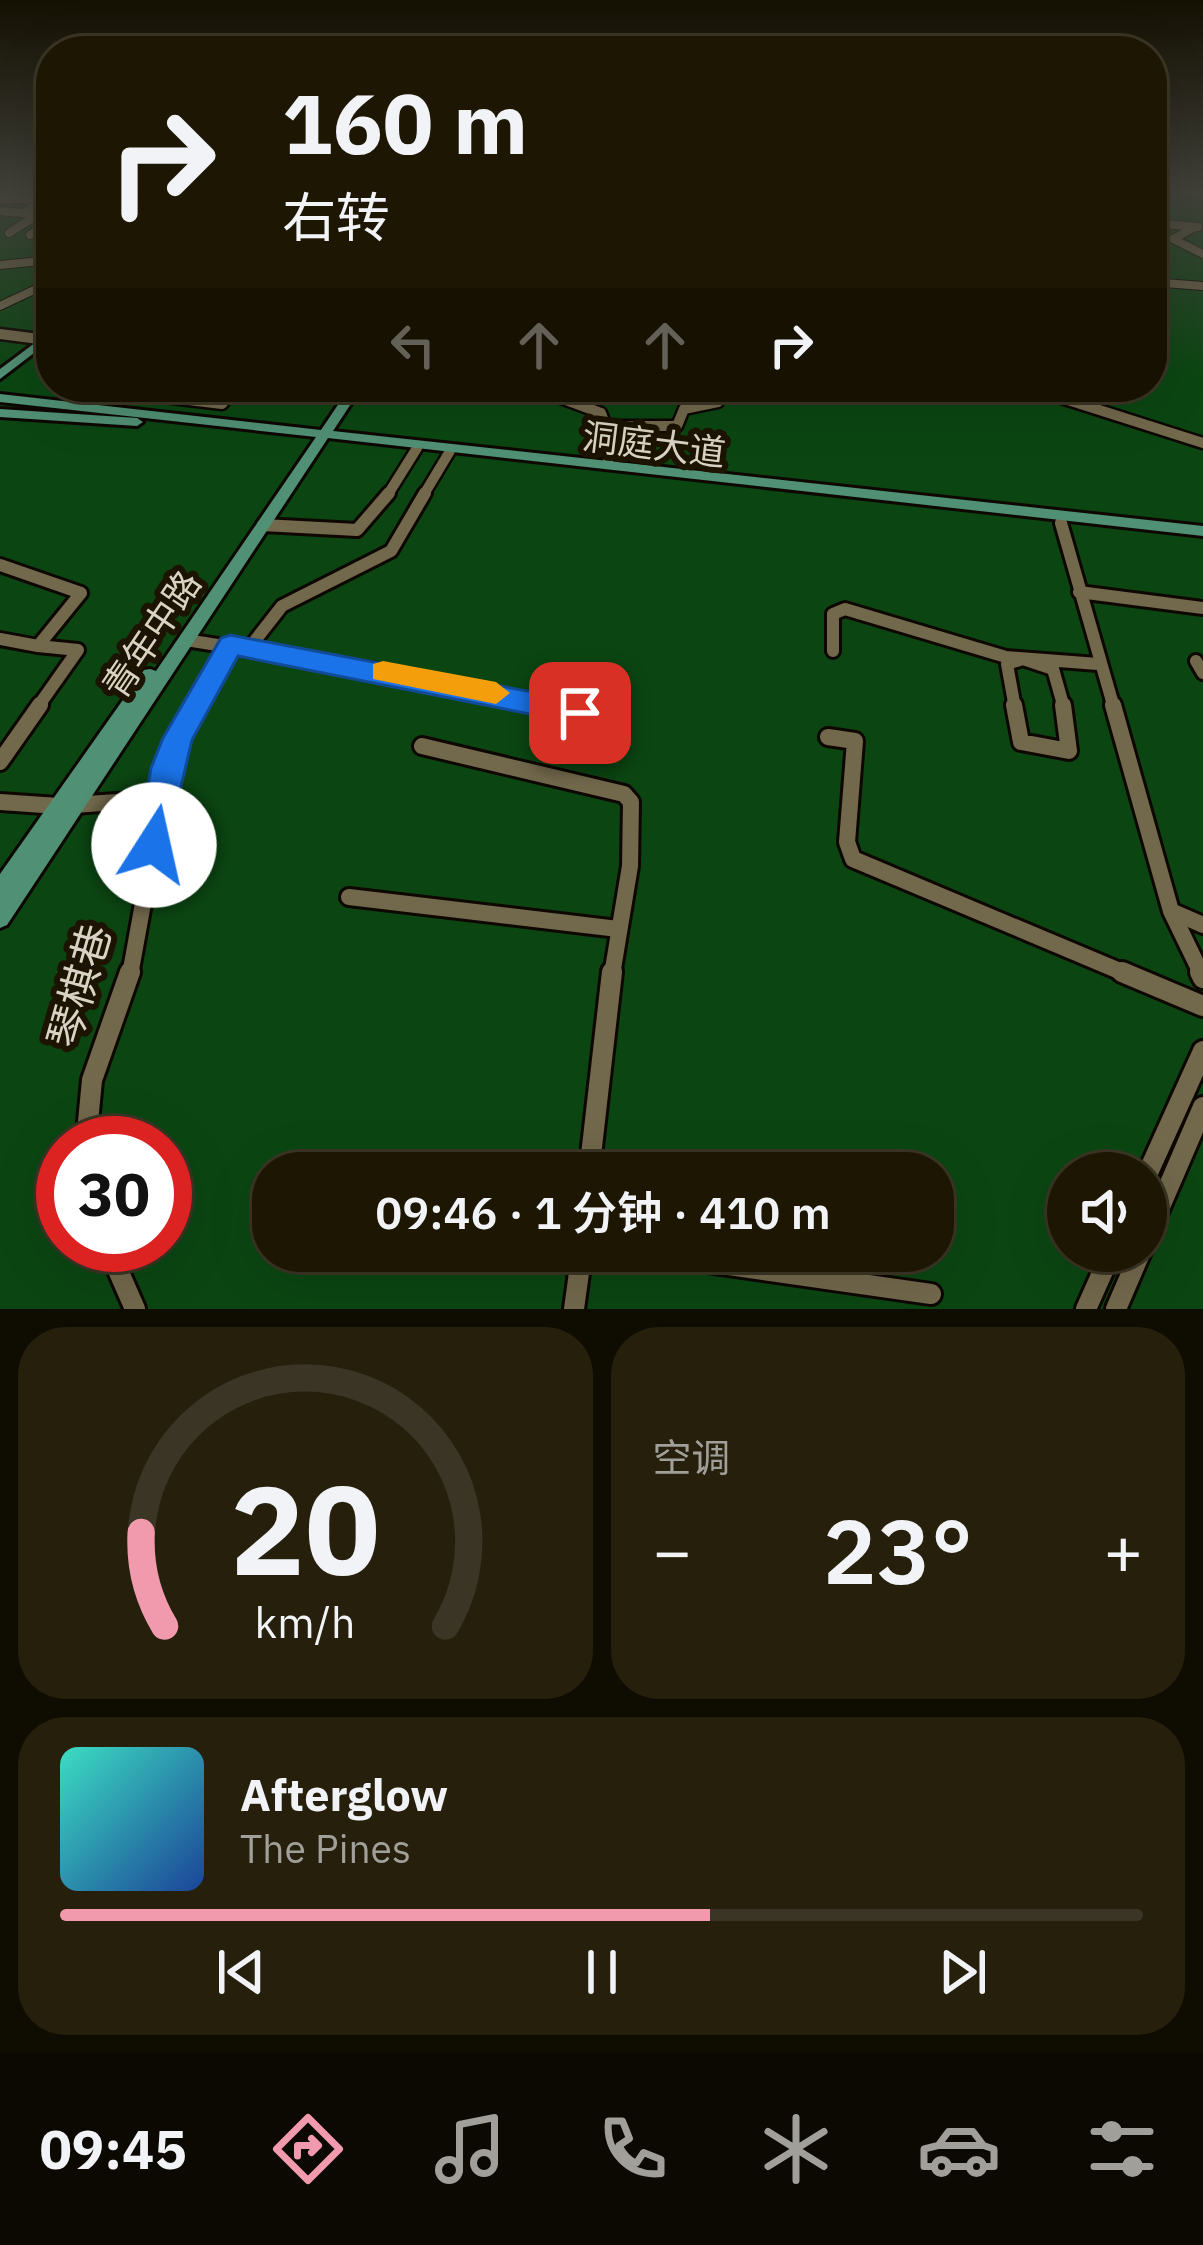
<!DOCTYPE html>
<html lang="zh">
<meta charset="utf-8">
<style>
:root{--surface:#1c1602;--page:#251f0c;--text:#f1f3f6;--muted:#a09f99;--line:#3a3524;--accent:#f29aad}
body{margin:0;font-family:"IBM Plex Sans","Noto Sans SC",sans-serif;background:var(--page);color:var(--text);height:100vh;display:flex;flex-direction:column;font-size:45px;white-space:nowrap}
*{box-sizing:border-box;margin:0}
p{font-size:39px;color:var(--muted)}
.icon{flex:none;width:66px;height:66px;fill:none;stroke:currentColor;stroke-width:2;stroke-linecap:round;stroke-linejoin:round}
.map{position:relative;height:1309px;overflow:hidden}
.drawer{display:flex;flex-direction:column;gap:18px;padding:18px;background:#0f0c01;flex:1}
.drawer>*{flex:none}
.hud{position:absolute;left:36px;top:36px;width:1131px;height:366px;border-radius:48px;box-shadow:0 12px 48px #0002,0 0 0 3px var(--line);background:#1c1602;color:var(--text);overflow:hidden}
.controls{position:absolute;left:1047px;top:1152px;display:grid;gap:24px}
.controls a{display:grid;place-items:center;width:120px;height:120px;border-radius:50%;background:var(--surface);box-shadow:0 12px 48px #0002,0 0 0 3px var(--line);font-size:60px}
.speed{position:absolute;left:36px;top:1116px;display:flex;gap:24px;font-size:60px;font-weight:700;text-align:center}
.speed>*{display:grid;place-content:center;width:156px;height:156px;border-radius:50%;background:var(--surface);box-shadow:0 12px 48px #0002,0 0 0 3px var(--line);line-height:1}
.speed .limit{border:18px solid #d22;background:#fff;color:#111}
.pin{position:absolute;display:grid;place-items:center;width:102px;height:102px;color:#fff;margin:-51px;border-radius:24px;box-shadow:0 6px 18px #0006}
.me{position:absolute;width:132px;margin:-66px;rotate:10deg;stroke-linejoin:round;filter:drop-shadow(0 0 9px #0008)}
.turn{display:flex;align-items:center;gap:42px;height:252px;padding:0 48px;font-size:54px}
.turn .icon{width:156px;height:156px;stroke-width:2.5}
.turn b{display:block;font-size:84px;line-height:102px}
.lanes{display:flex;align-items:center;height:114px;padding:0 48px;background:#0003;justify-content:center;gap:60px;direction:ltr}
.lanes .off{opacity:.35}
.big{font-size:90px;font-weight:600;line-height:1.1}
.drawer .tile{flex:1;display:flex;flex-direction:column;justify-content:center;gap:18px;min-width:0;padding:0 42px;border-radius:48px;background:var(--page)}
.drawer .dial{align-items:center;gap:0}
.dial svg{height:312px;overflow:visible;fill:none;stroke:var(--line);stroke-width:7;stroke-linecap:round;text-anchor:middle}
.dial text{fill:var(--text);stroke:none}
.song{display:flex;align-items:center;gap:36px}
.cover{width:144px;height:144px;border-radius:18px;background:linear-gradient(135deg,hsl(170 70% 55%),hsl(220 70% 35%))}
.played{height:12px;border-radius:6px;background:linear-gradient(90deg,var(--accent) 60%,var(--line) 60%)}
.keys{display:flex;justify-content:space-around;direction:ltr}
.heat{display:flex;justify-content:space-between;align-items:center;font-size:66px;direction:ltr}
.drawer .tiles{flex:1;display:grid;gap:18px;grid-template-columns:1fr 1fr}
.tile:last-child{grid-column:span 2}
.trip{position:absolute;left:252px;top:1152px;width:702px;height:120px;border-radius:48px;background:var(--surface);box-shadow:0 12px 48px #0002,0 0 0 3px var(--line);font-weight:600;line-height:120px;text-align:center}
.menu{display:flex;height:192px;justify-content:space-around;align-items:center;background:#0b0901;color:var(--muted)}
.menu .icon{width:84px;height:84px}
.menu .current{color:var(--accent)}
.menu b{font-size:54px;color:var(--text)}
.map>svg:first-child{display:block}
</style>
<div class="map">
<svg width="1203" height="1309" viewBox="0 0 1203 1309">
<rect width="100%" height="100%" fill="#251d03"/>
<path fill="#0b4612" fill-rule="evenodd" d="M0 192H51V387H1152V192H1203V1309H0ZM63 1143H165V1245H63ZM273 1173H933V1251H273ZM1068 1173H1146V1251H1068Z"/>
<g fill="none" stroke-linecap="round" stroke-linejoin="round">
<g stroke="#0e0700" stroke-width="10">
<path id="minor-far4" d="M0 200 50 197 26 211
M0 211 51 216
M1152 223 1198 227
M1195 227 1173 239 1203 254
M9 233 39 214
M30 235 51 221
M0 265 51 260
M1152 282 1203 286
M0 306 51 282"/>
</g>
<g stroke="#0e0700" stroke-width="15">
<path id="minor-far3" d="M0 334 39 339
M127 387 122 392 222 404 236 387
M531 387 601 413 609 434 608 462
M1027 387 1203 443
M607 426H677L684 409 718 402
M387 496 417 448
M423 496 450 451"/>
</g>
<g stroke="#0e0700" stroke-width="18">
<path id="minor-far2" d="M1061 523 1114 708
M263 525 357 530 389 493
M0 565 81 593 38 646 78 650 37 708
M1079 592 1203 608
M0 639 38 646
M186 640 414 676 559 708
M250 647 282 606 391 551 425 493
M833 651V614L845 609 1006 657 1098 664
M1196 661 1203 673
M195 708 230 645
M1015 708 1007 664 1023 659 1053 669 1064 708"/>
</g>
<g stroke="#0e0700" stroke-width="22">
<path id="minor-far1" d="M545 705 580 713
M1014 705 1021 742 1069 751 1063 705
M1113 705 1171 911 1202 975
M828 737 855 741 847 842 853 859 1129 975
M422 746 624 794 631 802 630 866 612 975
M0 762 40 705
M162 799 178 738 196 705
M0 802 58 806 162 799 130 975
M349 897 618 929
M1171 911 1203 925"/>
</g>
<g stroke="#0e0700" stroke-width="26">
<path id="minor" d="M1122 972 1203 1006
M1200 972 1203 978
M86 1143 92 1080 130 972
M589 1173 612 972
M1146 1177 1203 1051
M1146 1239 1203 1107
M107 1245 135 1309
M631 1251 931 1294
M574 1309 582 1251
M1086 1309 1112 1251
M1116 1309 1141 1251"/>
</g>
<g stroke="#0e0700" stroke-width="6">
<path id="major" d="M51 331V340L0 379V369Z
M350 387H362L333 431 1203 526V536L328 438 7 925 0 928V874L144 670 150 669 156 671 316 437 0 402V394L321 430Z
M0 409 137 418 143 422 137 426 0 417Z"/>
</g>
<use href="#minor-far4" stroke="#72684c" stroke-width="8"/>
<use href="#minor-far3" stroke="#72684c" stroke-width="10"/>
<use href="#minor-far2" stroke="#72684c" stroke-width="12"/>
<use href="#minor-far1" stroke="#72684c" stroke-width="16"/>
<use href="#minor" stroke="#72684c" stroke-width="20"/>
<use href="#major" fill="#509074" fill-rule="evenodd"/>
</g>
<linearGradient id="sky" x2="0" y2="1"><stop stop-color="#141002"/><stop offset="0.51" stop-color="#404039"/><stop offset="1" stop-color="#404039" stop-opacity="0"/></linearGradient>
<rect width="1203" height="376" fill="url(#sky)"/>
<path fill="#1a73e8" stroke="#114b97" stroke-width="3" d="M230 635 580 701 595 713 580 724 238 656 192 740 165 855 154 860 142 855 137 845 151 768 163 738 221 638Z"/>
<path fill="#f59e0b" d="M383 661 496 682 510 693 496 704 373 679V664Z"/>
<g text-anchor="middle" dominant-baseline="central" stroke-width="12" stroke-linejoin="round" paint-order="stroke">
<g font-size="36" fill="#d8d3c4" stroke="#1c1300">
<text transform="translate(654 444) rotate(7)">洞庭大道</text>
<text transform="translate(151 634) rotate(-56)">青年中路</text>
</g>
<g font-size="42" fill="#d8d3c4" stroke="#1c1300">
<text transform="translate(79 986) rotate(-74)">琴棋巷</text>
</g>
</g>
</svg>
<div class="controls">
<a><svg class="icon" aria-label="sound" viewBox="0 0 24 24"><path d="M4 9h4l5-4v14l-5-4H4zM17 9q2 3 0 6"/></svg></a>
</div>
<div class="speed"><div class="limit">30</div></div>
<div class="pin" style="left:580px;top:713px;background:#d93025"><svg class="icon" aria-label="arrive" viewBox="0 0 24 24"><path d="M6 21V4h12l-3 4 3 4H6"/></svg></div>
<svg class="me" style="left:154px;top:845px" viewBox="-20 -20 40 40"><circle r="19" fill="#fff"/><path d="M0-13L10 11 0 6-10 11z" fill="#1a73e8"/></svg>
<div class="trip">09:46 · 1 分钟 · 410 m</div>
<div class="hud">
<div class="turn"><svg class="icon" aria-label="right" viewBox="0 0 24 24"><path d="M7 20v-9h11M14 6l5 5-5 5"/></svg><div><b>160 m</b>右转</div></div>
<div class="lanes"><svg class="icon off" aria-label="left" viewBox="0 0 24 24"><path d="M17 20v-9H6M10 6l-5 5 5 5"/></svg><svg class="icon off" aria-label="ahead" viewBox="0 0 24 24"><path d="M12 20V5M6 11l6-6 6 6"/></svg><svg class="icon off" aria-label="ahead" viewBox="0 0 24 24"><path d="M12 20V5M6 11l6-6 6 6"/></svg><svg class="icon" aria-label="right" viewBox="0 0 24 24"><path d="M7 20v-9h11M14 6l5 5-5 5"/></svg></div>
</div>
</div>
<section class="drawer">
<div class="tiles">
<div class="tile dial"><svg viewBox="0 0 100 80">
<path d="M14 69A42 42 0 1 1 86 69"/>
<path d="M14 69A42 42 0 0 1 8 45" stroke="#f29aad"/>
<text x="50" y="56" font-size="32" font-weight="700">20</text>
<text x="50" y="72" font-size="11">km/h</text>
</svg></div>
<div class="tile"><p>空调</p>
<div class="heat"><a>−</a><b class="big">23°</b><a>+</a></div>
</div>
<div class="tile">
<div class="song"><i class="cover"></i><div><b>Afterglow</b><p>The Pines</p></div></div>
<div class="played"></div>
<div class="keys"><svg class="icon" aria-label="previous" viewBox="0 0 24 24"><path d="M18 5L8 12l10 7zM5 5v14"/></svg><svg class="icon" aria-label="pause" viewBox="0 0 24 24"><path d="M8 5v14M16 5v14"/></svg><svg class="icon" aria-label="next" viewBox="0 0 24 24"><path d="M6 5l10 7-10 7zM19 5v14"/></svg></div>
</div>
</div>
</section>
<nav class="menu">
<b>09:45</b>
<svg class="icon current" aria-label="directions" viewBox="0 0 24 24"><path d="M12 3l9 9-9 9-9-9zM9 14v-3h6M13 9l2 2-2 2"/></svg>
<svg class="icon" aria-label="music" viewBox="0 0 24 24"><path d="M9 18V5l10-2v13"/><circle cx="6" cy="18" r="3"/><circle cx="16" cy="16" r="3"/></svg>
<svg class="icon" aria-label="phone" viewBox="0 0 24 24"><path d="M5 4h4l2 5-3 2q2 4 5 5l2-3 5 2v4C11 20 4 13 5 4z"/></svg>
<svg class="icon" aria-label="climate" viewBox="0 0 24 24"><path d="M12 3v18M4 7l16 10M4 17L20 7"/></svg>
<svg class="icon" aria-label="car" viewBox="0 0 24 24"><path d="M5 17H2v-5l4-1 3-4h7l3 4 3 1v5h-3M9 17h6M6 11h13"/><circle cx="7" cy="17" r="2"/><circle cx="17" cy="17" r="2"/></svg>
<svg class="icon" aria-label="filters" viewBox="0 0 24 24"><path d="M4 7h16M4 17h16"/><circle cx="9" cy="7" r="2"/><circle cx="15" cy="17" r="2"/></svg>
</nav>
